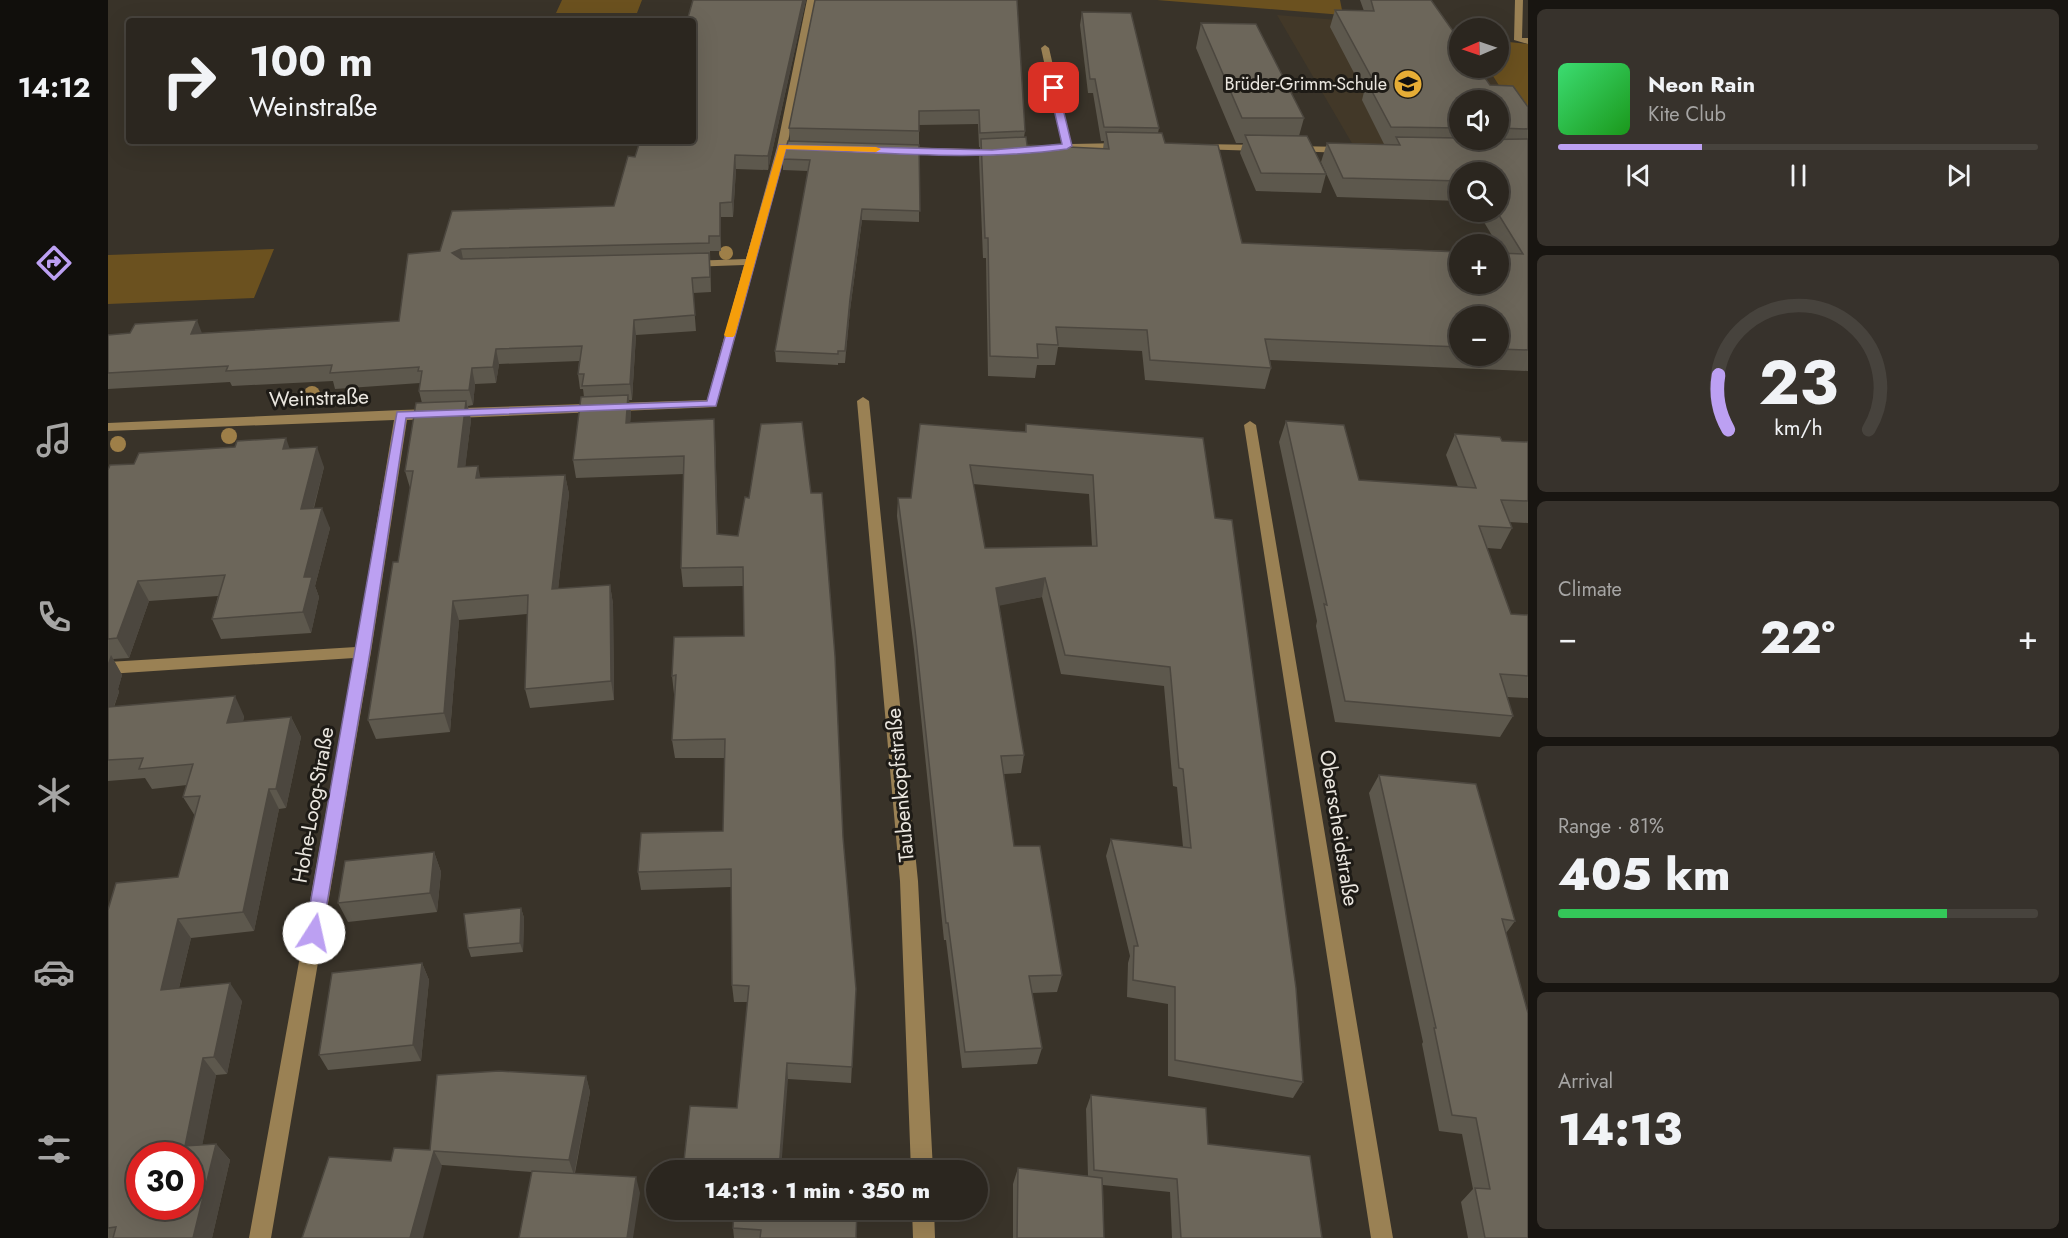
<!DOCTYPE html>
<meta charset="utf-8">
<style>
:root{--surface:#2b261f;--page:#37322c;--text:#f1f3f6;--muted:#a6a5a4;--line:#47433d;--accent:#bca0f2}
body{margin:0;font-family:Jost,sans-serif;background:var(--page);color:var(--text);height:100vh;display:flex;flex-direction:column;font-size:22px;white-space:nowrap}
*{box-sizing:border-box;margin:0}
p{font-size:20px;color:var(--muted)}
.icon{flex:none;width:33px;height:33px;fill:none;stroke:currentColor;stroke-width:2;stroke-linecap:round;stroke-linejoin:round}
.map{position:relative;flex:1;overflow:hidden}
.panel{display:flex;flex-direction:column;gap:9px;padding:9px;background:#181511;width:540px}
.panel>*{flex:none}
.guide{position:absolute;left:18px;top:18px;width:570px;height:126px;border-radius:6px;box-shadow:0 6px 24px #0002,0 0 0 2px var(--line);background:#2b261f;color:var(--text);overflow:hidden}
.needle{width:39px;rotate:268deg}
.fabs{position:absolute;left:1341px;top:18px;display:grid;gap:12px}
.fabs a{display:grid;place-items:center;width:60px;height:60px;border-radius:50%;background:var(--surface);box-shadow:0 6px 24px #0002,0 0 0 2px var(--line);font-size:30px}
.speed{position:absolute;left:18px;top:1142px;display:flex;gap:12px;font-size:30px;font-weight:700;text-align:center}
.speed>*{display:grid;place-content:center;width:78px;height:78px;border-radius:50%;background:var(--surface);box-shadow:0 6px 24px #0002,0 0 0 2px var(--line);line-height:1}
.speed .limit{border:9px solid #d22;background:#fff;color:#111}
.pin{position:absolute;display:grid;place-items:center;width:51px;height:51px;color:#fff;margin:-26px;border-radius:12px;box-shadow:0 3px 9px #0006}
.me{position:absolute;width:66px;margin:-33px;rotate:10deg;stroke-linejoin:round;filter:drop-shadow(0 0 4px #0008)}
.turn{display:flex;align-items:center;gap:21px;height:126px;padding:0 24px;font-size:27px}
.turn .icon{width:78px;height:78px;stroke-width:2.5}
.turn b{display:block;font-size:42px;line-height:51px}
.big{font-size:45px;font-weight:800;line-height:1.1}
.panel .tile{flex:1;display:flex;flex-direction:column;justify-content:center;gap:9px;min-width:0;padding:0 21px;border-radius:9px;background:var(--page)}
.panel .dial{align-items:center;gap:0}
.dial svg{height:156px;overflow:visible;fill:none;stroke:var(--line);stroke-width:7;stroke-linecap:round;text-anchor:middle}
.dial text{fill:var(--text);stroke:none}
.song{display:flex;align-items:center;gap:18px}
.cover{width:72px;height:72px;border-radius:9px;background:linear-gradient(135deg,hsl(140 70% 55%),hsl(120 70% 35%))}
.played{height:6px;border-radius:3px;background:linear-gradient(90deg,var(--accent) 30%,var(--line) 30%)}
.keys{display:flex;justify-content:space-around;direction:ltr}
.heat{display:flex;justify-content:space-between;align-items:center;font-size:33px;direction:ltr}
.charge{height:9px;border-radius:4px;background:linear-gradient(90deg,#34c759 81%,var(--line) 0)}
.trip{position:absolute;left:538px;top:1160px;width:342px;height:60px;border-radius:30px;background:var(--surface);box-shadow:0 6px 24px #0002,0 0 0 2px var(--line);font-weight:800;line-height:60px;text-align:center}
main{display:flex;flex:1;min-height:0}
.menu{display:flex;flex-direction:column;width:108px;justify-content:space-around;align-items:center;background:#110f0c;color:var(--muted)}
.menu .icon{width:42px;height:42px}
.menu .current{color:var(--accent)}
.menu b{font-size:27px;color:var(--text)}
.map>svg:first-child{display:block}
</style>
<main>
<nav class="menu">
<b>14:12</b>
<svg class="icon current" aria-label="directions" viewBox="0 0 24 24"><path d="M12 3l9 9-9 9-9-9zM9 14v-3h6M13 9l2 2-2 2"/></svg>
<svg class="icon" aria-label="music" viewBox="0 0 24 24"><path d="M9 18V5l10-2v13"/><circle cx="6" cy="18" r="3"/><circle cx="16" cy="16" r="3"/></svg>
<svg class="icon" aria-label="phone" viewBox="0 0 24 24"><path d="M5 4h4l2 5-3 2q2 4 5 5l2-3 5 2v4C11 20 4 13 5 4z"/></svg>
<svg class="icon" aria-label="climate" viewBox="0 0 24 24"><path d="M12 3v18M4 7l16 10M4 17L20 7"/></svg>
<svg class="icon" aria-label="car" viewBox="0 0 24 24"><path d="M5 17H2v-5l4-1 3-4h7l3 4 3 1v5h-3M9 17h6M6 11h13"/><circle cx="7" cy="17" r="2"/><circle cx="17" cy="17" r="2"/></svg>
<svg class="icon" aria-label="filters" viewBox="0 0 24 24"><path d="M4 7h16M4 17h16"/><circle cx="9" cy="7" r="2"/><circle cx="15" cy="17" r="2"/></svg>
</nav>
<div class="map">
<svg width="1420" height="1238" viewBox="0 0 1420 1238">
<rect width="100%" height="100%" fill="#393329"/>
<path fill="#423828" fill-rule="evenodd" d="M1169 15 1329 28 1351 35 1352 68H1380L1420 132 1405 149 1245 145ZM1352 100H1390V140H1352Z"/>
<path fill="#6b511f" d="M454 0H534L529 13H448Z
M1049 0H1232L1235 15Z
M1391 41 1420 44V132L1380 68H1390Z
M166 249 146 298 0 304V255Z"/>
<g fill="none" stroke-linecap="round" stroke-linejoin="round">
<path fill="#9a8154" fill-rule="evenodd" d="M699 0H707L679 147 608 407 299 420 263 652 163 1238H141L246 658 0 674V662L248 647 286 420 0 431V423L293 410 599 400 636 265 581 267 575 264 581 261 638 259 669 147Z
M1407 0H1415L1414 38H1420V44L1406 40Z
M937 45 941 48 963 144 1015 143 1020 146 1018 148H974L934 152V148L954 145 933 48Z
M1090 144 1153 145 1158 148 1153 151 1087 149 1085 147Z
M1186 146 1237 147 1242 150 1237 153 1183 151V147Z
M791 147 893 150 898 153 893 156 788 152 786 150Z
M755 397 761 401 810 881 825 1170H803L792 881 749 401Z
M1142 421 1148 425 1285 1238H1263L1136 425Z
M804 1209H826L827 1238H805Z"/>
</g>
<g fill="#9e7f48">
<circle cx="618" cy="253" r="7"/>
<circle cx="204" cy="394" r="8"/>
<circle cx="121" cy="436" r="8"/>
<circle cx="10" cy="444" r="8"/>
</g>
<path fill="#5d584d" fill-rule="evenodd" d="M698 0 660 170 628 169 625 217H613V251H602L603 292 585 293 588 331 528 335 524 400H521L523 413 522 422 607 437 610 534 630 536 735 837 748 989 743 1083 680 1079 629 1108 640 1002H626L624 985 623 887 533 890 530 872 615 831 617 758H567L564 740 567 694H566L564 676 636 636 635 586 575 587 573 568 576 474 468 478 465 460 476 397 475 389H472L470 374 471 361 391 364 388 383 367 384 365 405 360 406 363 420 357 467 373 478 457 475 461 494 450 589 502 585 505 604 506 700 422 708 417 689 419 614 351 620 342 732 268 739 260 720 290 562 302 488 297 471 314 403 311 391 312 383 227 389 225 381 124 386 122 382 0 389V335L94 333 291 321 332 251 506 206 527 157Z
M707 0 917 131 916 137 919 145 995 149 996 141H993L985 93H980L972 25 974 12 1051 128 1050 133 1057 143 1134 243 1394 253 1390 247V244H1389L1370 212H1390V172H1352V201L1229 197 1213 162 1219 143 1276 144 1254 100 1256 92 1222 27 1227 10 1256 11 1252 0H1323L1382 85 1420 107V371L1162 360 1163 368 1157 389 1037 380 1034 351 950 347 947 365H929L927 378 880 376 878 258H875L871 158 872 147H871L870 124 811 125V222L754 220 742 310 737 363H730V365L668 362 667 351 700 171 675 170V159L682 142 681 128ZM1352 100H1390V140H1352ZM1352 316H1390V356H1352Z
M1093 23 1196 118 1191 136 1218 174 1213 193 1148 191 1132 153 1135 143H1128L1088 48Z
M1178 421 1251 480 1350 487 1338 455 1347 434 1394 441 1420 442V523L1401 522 1404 528 1393 549 1379 548 1403 614 1420 615V698L1399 697 1405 716 1392 737 1227 722 1208 626 1209 621 1171 442Z
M918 424 1107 518 1195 1082 1185 1098 1060 1076V1004L1019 997 1020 963 1022 956 998 856 1003 839 1075 847 1069 787 1065 786 1056 686 953 674 934 597 891 605 916 755 913 773 896 774 906 846 954 975 949 992 924 993 934 1048 929 1064 854 1068 838 940H836L806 649 789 516 790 498H803L917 432ZM865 484 981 494 984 546 877 548Z
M182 449 216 467 206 508 222 528 207 586 211 597 203 633 113 639 104 619 110 596 41 601 21 658 5 659 14 675 10 689 11 692 6 707 136 716 135 722 183 717 193 737 178 808 171 809 146 931 83 938 71 988 134 1001 119 1074 108 1075 94 1145 108 1144 122 1160 104 1238H0V910L70 877 87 816 75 797 79 785 44 789 37 778 0 781V470L26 464Z
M1271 775 1407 921 1398 933 1420 1238H1360L1353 1202 1365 1189 1354 1134 1331 1131 1314 1044 1315 1042 1261 793Z
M326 852 333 872 329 912 240 922 230 903Z
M413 908 416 918 415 952 363 957 360 948Z
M314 963 321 980 313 1061 220 1070 211 1055Z
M478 1076 482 1092 467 1173 532 1193 424 1172 283 1161 322 1150Z
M983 1095 1100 1144 1214 1238H1064L1062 1192 995 1185 996 1238H905V1184L910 1168 980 1176 978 1109Z
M626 1209 748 1238H626L625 1228Z"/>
<path fill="#4c473f" d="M695 0H698L660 170V156Z
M627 155 628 169 625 217 624 202Z
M612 203 613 217V251L612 236Z
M754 209V220L742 310 737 363 742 299Z
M353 249 356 264 344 253Z
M89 320 95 336 83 334Z
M526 320 528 335 524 400 522 384Z
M388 349 391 364 388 383 385 367Z
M364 368 367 384 365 405 361 390Z
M520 395 523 413 521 441 518 423Z
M358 401 363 420 355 486 350 467Z
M606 419 607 437 611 553 609 534Z
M178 438 185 458 175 449Z
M209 447 216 467 200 529 193 509Z
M370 466 374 485 368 478Z
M457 475 461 494 448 608 444 589Z
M214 508 222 528 207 586 211 597 203 633 195 612 196 577Z
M937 578 934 597 885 607 888 588Z
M30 581 41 601 21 658 9 638Z
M502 585 505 604 506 700 503 681Z
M345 601 351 620 342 732 336 713Z
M3 655 14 675 10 689 11 692 0 722V663Z
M127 696 136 716 130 743 119 723Z
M183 717 193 737 178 808 168 789Z
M161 789 171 809 146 931 135 912Z
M326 852 333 872 329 912 322 893Z
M413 908 416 918 415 952 412 943Z
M70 919 83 938 66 1008 53 990Z
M314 963 321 980 313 1061 305 1045Z
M122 983 134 1001 119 1074 106 1057Z
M95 1058 108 1075 91 1162 77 1146Z
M679 1063 680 1079 673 1170H671Z
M478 1076 482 1092 466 1175 461 1160Z
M108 1144 122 1160 104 1238H85Z
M326 1151 334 1166 315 1238H302Z
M528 1177 532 1193 525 1238H519Z"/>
<path fill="#6c665a" stroke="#4c473f" stroke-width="1.5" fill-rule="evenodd" d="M585 0H695L660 156 627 155 624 202 612 203V236H601V243L353 249 344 253 353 259 601 253 602 277 584 278 587 315 526 320 522 384 474 386 476 374H470L474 346 388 349 385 367 364 368 361 390 311 391 314 371H310L311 367 222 373 224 365 118 371 120 366 0 373V335L22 333 27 324 89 320 83 334 291 321 300 254 332 251 344 211 506 206 520 156 527 157 532 141H585V21H579Z
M707 0H909L917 131 872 133 871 110 811 111V131L681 128Z
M1263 0H1323L1352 41V68H1370L1382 85 1405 86 1420 107V129L1390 128V100H1352V128L1283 127 1259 82H1266L1227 10 1266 11Z
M974 12 1023 13 1051 128 996 127 987 79H982Z
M1093 23 1148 24 1196 118H1134Z
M998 132 1054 133 1057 143 1110 145 1134 243 1352 252V284H1390V253L1415 254 1389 212H1390V172H1352V181L1235 178 1219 143 1292 145 1288 137 1352 138V140L1420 139V350L1390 349V316H1352V347L1157 339 1163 368 1042 360 1039 330 948 327 950 345 929 344 930 358 882 356 880 238H877L873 139 918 137 919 145 1001 149Z
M1137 135 1199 136 1218 174 1153 173Z
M680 141 811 145 812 211 754 209 742 299 737 351H730V354L667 351 702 160 675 159Z
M520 395 518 423 606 419 609 534 630 536 637 497 641 498 653 424 694 422 703 493H714L727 656 735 837 748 989 744 1067 679 1063 671 1170H575L582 1106 629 1108 641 986 624 985 623 869 530 872 533 833 615 831 617 739 564 740 568 675 564 676 566 637 636 636 635 567 573 568 576 456 465 460 473 397Z
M358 401 350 467 370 466 368 478 457 475 444 589 502 585 503 681 417 689 420 595 345 601 336 713 260 720 285 562H290L305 471H297L308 403Z
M1178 421 1236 425 1251 480 1368 488 1347 434 1392 437 1394 441 1420 442V501L1393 500 1404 528 1371 526 1403 614 1420 615V676L1392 674 1405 716 1237 701 1216 604 1219 605Z
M812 424 918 432V424L1095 438 1107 518 1124 520 1188 988 1195 1082 1067 1060V987L1025 980 1026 946H1030L1003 839 1083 848 1075 769 1071 768 1062 667 957 655 937 578 888 588 916 755 893 756 906 846H932L954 975 921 976 934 1048 857 1052 840 923H838L807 630 790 498H803ZM862 465 985 475 989 546 877 548Z
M178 438 175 449 209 447 193 509 214 508 196 577H204L195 612 104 619 117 575 30 581 9 638 0 639V470L2 465 26 464 31 453 127 447 129 441Z
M127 696 119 723 183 717 168 789H161L135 912 70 919 53 990 122 983 106 1057 95 1058 77 1146 108 1144 85 1238H5L8 1227 0 1228V910L8 883 70 877 92 796 75 797 85 764 31 769 35 758 0 760V707ZM32 1155H82V1206H32Z
M1271 775 1368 784 1407 921 1394 919 1420 1013V1238H1377L1367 1188 1382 1189 1368 1118 1344 1115 1326 1028H1328Z
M326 852 322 893 230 903 237 861Z
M413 908 412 943 360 948 356 914Z
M314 963 305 1045 211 1055 224 973Z
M391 1071 478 1076 461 1160 326 1151 302 1238H194L221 1157 283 1161 286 1148 322 1150 329 1075Z
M983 1095 1098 1108 1100 1144 1202 1156 1214 1238H1073L1069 1179 986 1170Z
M910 1168 994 1178 996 1238H909Z
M424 1171 528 1177 519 1238H411Z
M626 1209H749L748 1238H652L653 1230 625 1228Z"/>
<path fill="#bca0f2" stroke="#7a689d" stroke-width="1.5" d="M946 85 950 88 964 146 959 149C867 162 771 152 678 149L608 406 298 418 262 652 214 933 212 939 206 941 200 939 197 933 289 412 599 401 671 145 884 150 954 144 941 88Z"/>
<path fill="#f59e0b" d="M671 145 768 147 773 149 768 152 678 149 627 335 625 337H618L616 335Z"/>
<defs>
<g id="school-disc" transform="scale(1.5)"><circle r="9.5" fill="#e6ad36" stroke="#1e1b16"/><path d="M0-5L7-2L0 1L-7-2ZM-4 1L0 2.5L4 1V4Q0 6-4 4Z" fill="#111"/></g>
</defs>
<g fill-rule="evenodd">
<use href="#school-disc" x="1300" y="84"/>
</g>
<g text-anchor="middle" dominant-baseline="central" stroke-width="6" stroke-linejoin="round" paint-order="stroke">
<g font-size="18" fill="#eae6df" stroke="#1e1b16" text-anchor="end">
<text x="1279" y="84">Brüder-Grimm-Schule</text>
</g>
<g font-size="21" fill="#eae6df" stroke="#1e1b16">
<text transform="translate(211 398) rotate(-2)">Weinstraße</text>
<text transform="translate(792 785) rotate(-95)">Taubenkopfstraße</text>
<text transform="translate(205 805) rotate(-80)">Hohe-Loog-Straße</text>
<text transform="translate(1231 828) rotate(81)">Oberscheidstraße</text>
</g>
</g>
</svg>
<div class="fabs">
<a><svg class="needle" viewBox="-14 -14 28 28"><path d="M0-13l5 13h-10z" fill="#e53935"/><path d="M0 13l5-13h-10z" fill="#a6a5a4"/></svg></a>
<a><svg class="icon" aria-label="sound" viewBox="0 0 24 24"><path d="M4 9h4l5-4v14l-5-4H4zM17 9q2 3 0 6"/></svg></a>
<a><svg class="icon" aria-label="search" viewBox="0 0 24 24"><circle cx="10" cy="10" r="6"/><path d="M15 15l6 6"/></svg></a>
<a>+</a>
<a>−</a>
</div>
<div class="speed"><div class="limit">30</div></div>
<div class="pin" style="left:946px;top:88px;background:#d93025"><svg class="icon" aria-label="arrive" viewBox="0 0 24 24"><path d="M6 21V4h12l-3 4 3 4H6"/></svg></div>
<svg class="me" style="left:206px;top:933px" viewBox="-20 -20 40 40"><circle r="19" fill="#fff"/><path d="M0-13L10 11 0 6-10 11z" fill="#bca0f2"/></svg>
<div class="trip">14:13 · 1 min · 350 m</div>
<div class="guide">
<div class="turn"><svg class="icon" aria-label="right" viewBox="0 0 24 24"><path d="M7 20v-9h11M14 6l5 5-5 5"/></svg><div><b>100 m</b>Weinstraße</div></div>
</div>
</div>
<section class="panel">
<div class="tile">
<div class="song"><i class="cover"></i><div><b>Neon Rain</b><p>Kite Club</p></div></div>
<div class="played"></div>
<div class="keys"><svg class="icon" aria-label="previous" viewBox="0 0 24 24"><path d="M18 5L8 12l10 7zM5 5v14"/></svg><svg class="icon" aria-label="pause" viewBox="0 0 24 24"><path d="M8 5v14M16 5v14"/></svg><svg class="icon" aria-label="next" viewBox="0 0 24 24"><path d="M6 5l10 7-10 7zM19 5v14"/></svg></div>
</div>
<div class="tile dial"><svg viewBox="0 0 100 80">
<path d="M14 69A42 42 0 1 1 86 69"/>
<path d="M14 69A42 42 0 0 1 9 41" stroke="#bca0f2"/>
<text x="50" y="56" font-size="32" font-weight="700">23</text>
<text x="50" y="72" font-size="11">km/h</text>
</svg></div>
<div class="tile"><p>Climate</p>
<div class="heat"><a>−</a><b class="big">22°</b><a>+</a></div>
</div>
<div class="tile"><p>Range · 81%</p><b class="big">405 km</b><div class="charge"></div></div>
<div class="tile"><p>Arrival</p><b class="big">14:13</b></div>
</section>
</main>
